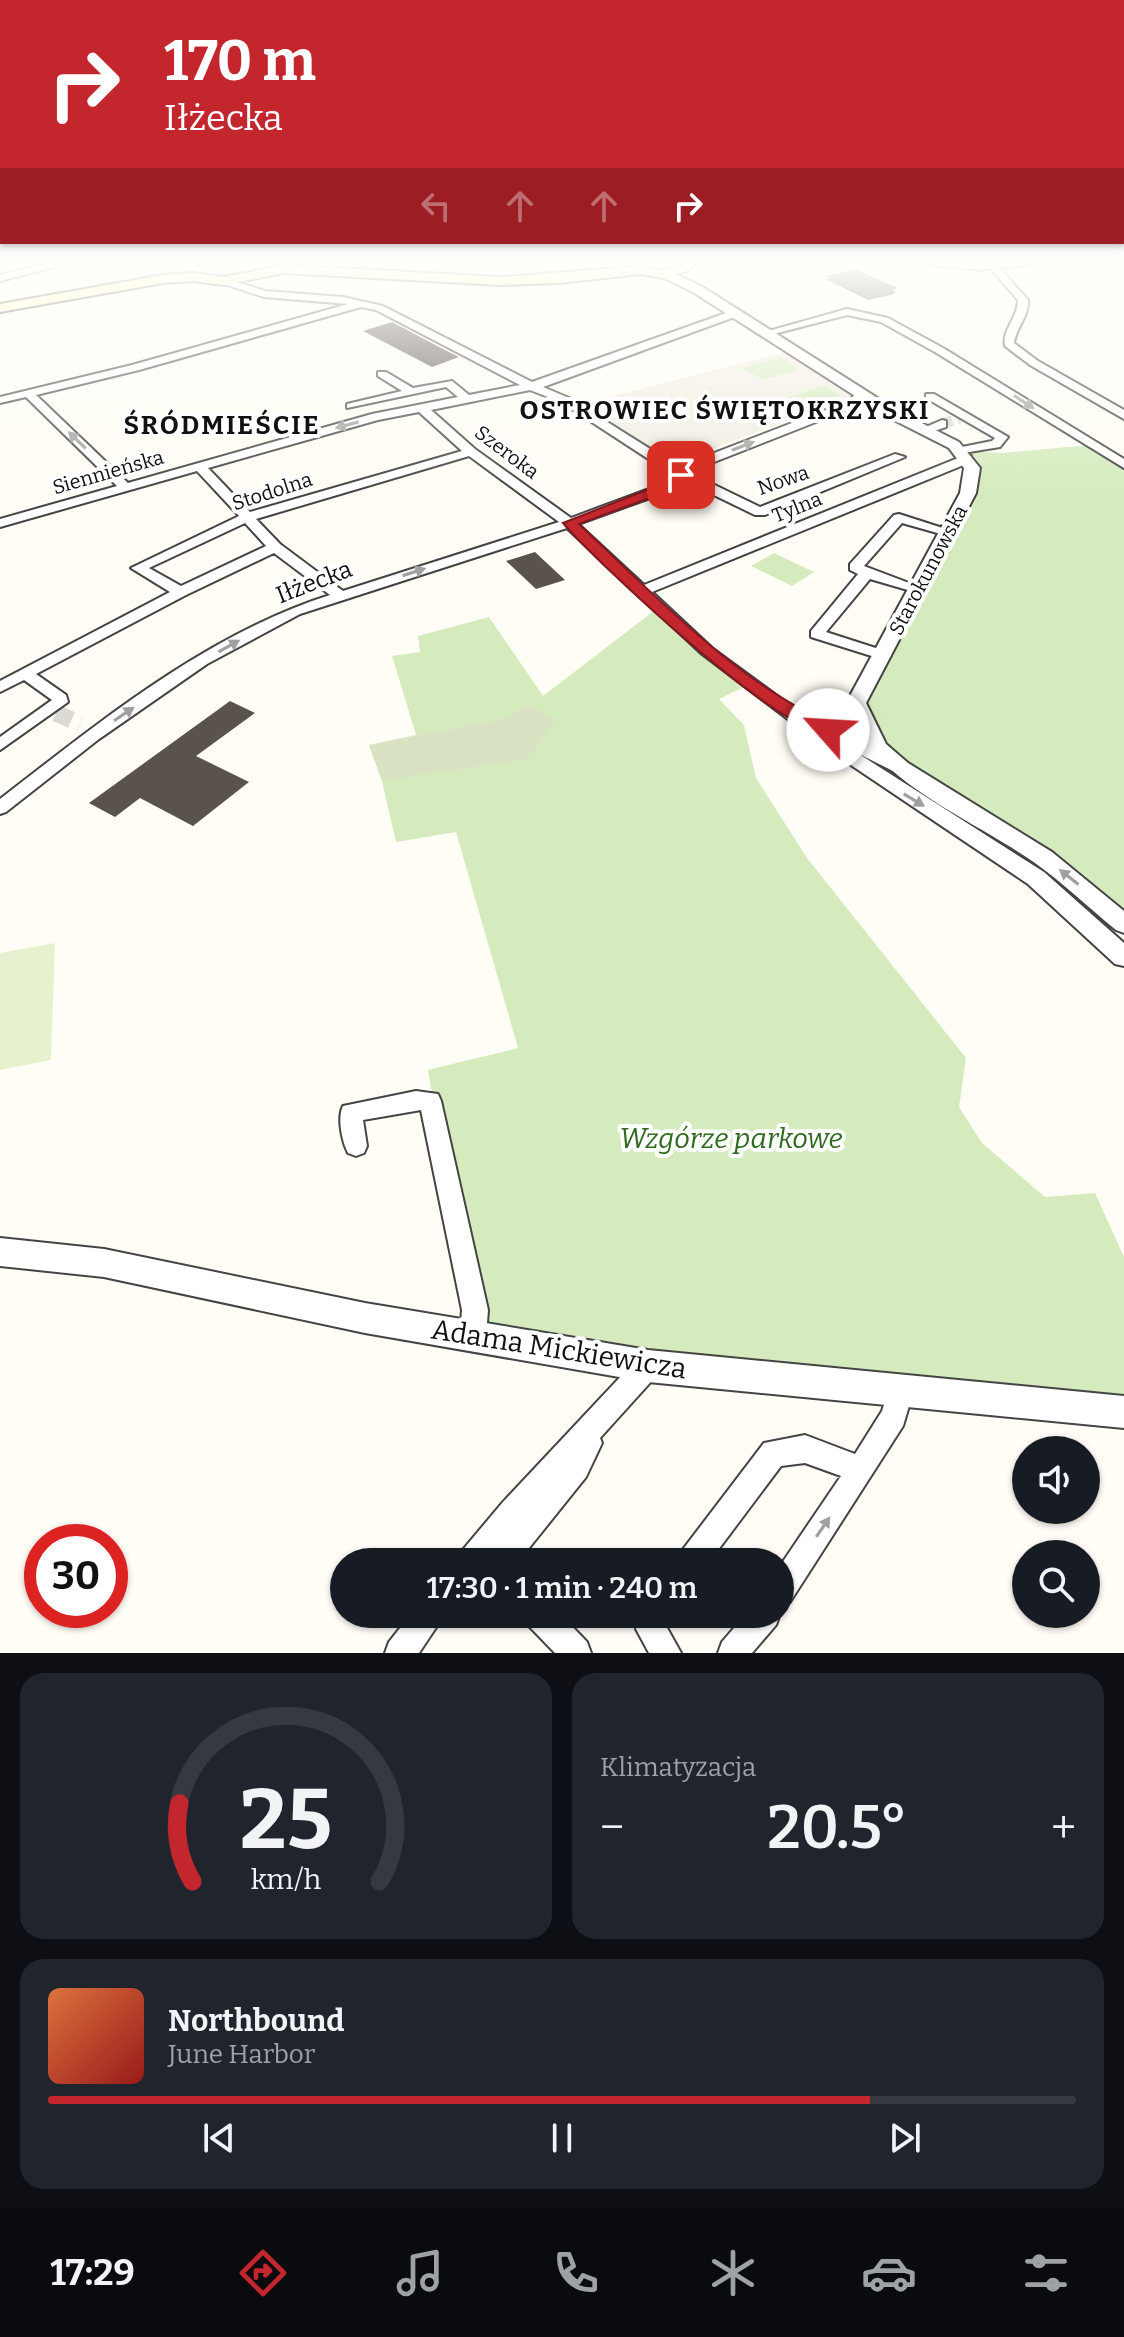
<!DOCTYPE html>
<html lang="pl">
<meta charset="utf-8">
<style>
:root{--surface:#171b24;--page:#20242c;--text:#f1f3f6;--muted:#9ea1a6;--line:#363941;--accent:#c4262e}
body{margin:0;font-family:Bitter,serif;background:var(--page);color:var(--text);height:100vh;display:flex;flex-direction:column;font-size:30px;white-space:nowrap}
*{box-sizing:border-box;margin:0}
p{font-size:26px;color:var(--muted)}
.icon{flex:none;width:44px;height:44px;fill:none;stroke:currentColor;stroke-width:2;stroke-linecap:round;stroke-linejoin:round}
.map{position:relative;height:1653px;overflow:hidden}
.drawer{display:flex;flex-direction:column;gap:20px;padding:20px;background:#0d0f14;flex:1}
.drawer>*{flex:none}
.top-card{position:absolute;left:0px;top:0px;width:1124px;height:244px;box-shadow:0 2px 6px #0004;background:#c4262e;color:#fff;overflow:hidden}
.tools{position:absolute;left:1012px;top:1436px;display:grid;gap:16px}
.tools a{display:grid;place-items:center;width:88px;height:88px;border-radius:50%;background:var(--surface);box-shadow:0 2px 6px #0004;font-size:40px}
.speed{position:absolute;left:24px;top:1524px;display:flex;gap:16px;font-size:40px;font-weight:700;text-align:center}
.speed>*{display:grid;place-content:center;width:104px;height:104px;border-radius:50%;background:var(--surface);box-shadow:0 2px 6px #0004;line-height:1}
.speed .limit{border:12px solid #d22;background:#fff;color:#111}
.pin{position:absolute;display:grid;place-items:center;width:68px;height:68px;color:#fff;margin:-34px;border-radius:16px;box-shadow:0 4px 12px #0006}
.me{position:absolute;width:88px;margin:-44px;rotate:296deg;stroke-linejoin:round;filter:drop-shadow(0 0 6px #0008)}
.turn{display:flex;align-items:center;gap:28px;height:168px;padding:0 32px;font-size:36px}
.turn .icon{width:104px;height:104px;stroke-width:2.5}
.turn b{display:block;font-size:56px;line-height:68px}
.lanes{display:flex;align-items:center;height:76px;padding:0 32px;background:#0003;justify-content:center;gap:40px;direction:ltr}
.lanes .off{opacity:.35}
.big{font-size:60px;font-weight:600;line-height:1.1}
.drawer .card{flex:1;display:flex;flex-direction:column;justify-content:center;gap:12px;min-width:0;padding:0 28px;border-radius:24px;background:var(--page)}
.drawer .dial{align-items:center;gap:0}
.dial svg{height:208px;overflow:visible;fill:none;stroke:var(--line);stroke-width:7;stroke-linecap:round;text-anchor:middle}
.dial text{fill:var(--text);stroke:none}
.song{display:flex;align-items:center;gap:24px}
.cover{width:96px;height:96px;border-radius:12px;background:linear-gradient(135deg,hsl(20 70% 55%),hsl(0 70% 35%))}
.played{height:8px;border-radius:4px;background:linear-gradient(90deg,var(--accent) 80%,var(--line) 80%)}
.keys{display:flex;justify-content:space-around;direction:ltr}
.heat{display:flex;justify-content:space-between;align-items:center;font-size:44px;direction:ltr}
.drawer .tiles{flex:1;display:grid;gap:20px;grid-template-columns:1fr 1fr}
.card:last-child{grid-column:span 2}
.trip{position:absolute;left:330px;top:1548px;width:464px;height:80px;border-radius:40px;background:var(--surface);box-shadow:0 2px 6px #0004;font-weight:600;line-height:80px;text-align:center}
.dock{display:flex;height:128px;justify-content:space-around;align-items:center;background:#090b0e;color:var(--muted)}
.dock .icon{width:56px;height:56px}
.dock .selected{color:var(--accent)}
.dock b{font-size:36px;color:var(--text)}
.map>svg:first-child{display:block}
</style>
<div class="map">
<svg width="1124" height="1653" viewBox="0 0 1124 1653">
<rect width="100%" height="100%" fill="#fffdf5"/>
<path fill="#d5ebbd" d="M781 357 801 370 763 380 742 368Z
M825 385 840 395V398L808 410 785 397Z
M1089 445 1124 464V924L901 768 857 704 971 485 961 451 1004 453Z
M774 553 814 572 792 586 751 566Z
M659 607 748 685 719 699 744 725 756 778 807 858 966 1058 959 1107 982 1143 1045 1197 1095 1193 1124 1257V1412L473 1336 428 1070 518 1048 456 832 396 842 382 781 369 745 416 735 392 656 420 652 418 636 489 617 543 696Z"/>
<path fill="#d9e3c4" d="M528 704 556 721 527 759 382 781 369 745 506 718Z"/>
<path fill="#e6f2cf" d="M55 943 51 1060 0 1070V953Z"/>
<path fill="#f1ede2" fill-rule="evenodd" d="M786 352 854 394 853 397 682 460 662 457 581 404ZM781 357 799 370 763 380 742 368ZM825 385 839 394 840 398 808 410 786 398Z"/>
<path fill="#5a524d" d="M856 269 859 271 898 288 892 290 896 292 891 295 868 300 825 279 829 278 825 276Z
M392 322 441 348 459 357 432 367 363 331Z
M535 552 565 580 536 589 506 561Z
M230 701 255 713 196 756 249 782 193 826 140 798 115 817 89 803Z"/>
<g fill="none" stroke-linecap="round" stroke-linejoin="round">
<path stroke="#dbdad3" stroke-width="11" stroke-dasharray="11 5" stroke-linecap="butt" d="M942 424 960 418"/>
<path stroke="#dbdad3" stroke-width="17" stroke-dasharray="17 9" stroke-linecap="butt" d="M56 713 80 724"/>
<g stroke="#444" stroke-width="4">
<path id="minor" d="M205 261 199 265 194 262 195 261Z
M51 262 54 263V267L0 281V275Z
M990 264H996L1028 300C1029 317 1016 327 1014 343L1038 361 1124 410V419L1030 365 1005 346C1002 329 1018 318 1018 300L990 268Z
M224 278 265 291 343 297 383 306 532 382 729 312H737V316L543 387 569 398 682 469 696 460 849 401 858 391 868 393 857 405 893 410 899 414 893 418 844 411 704 466 692 474 760 507 895 454 905 457 765 515H755L683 480 664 493 578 524 644 585 963 456H971V462L652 592 712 648 791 706 808 708 863 700 865 704 863 708 807 718 830 735 838 731 844 732 907 764 910 768 907 772H895L847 748 857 757 849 762 843 761 702 654 567 528 300 614 207 664 99 739 6 812 0 814V799C101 721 207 634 330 595L274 553 186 595 36 674 66 695 68 702 0 750V737L52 700 24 680 0 692V681L170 592 131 568 239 516 197 471 0 527V519L117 486 26 397 0 403V397L132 365 348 304 264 297 221 283V279ZM361 307 376 310 520 385 469 395 452 381 413 388 386 372H378V376L402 391 347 404V408L446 387 458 397 372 414 128 483 36 395 139 370ZM530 390 561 402 673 475 654 487 571 518 475 449 431 410ZM419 412 462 451 250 512 208 468 378 420ZM469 456 559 522 343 591 280 544 256 519ZM245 523 266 546 181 586 149 568Z
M847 309 888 318 943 348 1124 459V468L935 352 881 322 847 315 766 336 761 333Z
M926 394H934L1008 437 1000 447 957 454V448L992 441 995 438 926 398Z
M942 420 946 421V427L925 434 919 430Z
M899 514 955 532 948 536 902 523 864 566 925 589 918 593 870 579 826 632 888 652 891 655 888 658H878L811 637V631L858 574 850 570V564L894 515Z
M416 1091 438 1094 441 1101 488 1310 486 1336 482 1345 473 1348 464 1345 460 1336 462 1310 421 1110 363 1120 367 1146 364 1153 356 1156 348 1153C342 1141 337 1118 343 1106Z
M648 1353 657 1357 661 1366 657 1375 600 1438 602 1443 586 1477 525 1553 524 1562H494L496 1554 489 1562H456L461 1552 503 1502 639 1357Z
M901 1376 910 1380 914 1389 903 1426 790 1602 780 1607V1566L841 1476 805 1463 781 1466 709 1562H676L681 1552 764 1443 805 1435 855 1454 882 1411 892 1380Z
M411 1614H445L419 1653H385L389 1642Z
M524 1614H560L587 1642 591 1653H555L528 1625Z
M637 1614H667L666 1626 681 1653H649L636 1629Z
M746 1614H780L776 1625 752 1653H718L722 1642Z"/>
</g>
<g stroke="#444" stroke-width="4">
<path id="tertiary" d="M666 270 701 286 898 411 959 442 980 468 976 493 866 703 886 744 908 763 1052 852 1124 911V933L1116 930C1089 908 1063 883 1035 863 980 824 892 789 858 731L859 754 1044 872 1124 943V966L1115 964 1028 884 839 757 838 718 960 493 964 468 949 448 888 417 693 292 662 277 660 274Z
M0 1238 104 1249 365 1303 648 1350 1124 1396V1428L648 1382 365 1333 104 1277 0 1266Z"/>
</g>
<g stroke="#333" stroke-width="4">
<path id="secondary" d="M629 261C642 261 647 270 660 270 675 270 684 261 699 261L685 272 663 278 641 274 559 283 500 285 283 273 224 285 192 281 163 283 0 312V304L163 275 192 273 224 277 283 265 500 277 632 267Z
M925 261H1032L1026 265 979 270 931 265Z"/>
</g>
<use href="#minor" fill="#fff" fill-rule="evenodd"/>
<use href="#tertiary" fill="#fff" fill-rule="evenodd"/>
<use href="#secondary" fill="#fff6b0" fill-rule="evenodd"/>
</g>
<defs><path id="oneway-solid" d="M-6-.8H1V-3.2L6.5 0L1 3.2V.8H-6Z" transform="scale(2)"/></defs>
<g fill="#a0a0a0">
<use href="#oneway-solid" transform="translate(1024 402) rotate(33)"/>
<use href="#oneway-solid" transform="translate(347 425) rotate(165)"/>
<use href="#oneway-solid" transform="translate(77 440) rotate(-136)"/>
<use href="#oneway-solid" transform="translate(743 446) rotate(-21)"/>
<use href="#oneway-solid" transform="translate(414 572) rotate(-18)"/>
<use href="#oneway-solid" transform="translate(229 646) rotate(-29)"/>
<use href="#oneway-solid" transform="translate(124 714) rotate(-34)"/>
<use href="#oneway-solid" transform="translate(914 800) rotate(31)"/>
<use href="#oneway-solid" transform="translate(1069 877) rotate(-142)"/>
<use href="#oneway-solid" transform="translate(823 1527) rotate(-56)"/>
</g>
<linearGradient id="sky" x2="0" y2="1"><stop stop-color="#95c6ee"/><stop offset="0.53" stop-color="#fffefa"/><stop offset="1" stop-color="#fffefa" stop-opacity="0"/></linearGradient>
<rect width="1124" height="493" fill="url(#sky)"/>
<path fill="#c4262e" stroke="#7f191e" stroke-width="2" d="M677 472 688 475 663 493 579 524C658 598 735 681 834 726L837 730 834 734C791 745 595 561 563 523L654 487Z"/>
<g text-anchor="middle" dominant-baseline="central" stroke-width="8" stroke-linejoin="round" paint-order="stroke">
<g font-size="20" fill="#111" stroke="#fff">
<text transform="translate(507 452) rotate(37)">Szeroka</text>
<text transform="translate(108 472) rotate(-16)">Siennieńska</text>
<text transform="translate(783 480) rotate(-19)">Nowa</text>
<text transform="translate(272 491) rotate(-18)">Stodolna</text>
<text transform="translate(797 507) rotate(-22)">Tylna</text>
<text transform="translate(928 570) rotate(-62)">Starokunowska</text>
</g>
<g font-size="24" fill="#111" stroke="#fff">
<text transform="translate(314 582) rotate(-21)">Iłżecka</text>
</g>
<g font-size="26" font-weight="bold" letter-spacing="2" fill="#111" stroke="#fff">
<text x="725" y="410">OSTROWIEC ŚWIĘTOKRZYSKI</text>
<text x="222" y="425">ŚRÓDMIEŚCIE</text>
</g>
<g font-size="28" font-style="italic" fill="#2f6b1f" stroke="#fff">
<text x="731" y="1138">Wzgórze parkowe</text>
</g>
<g font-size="28" fill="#111" stroke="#fff">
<text transform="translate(559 1349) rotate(9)">Adama Mickiewicza</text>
</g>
</g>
</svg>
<div class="tools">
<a><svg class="icon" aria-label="sound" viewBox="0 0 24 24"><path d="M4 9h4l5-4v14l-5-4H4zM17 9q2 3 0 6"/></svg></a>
<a><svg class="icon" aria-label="search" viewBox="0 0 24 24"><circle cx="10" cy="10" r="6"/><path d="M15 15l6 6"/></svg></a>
</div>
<div class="speed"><div class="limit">30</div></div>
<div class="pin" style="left:681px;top:475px;background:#d93025"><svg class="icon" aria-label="arrive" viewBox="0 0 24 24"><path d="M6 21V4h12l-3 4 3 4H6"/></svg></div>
<svg class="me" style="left:828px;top:730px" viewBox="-20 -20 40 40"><circle r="19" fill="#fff"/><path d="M0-13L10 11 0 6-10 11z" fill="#c4262e"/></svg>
<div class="trip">17:30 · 1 min · 240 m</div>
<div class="top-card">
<div class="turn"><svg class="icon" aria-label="right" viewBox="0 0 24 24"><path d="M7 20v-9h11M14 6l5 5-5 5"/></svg><div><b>170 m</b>Iłżecka</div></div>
<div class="lanes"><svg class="icon off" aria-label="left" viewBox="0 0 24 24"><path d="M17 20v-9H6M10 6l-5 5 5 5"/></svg><svg class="icon off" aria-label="ahead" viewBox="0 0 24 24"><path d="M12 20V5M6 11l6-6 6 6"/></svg><svg class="icon off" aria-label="ahead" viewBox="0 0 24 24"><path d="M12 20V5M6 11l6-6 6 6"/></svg><svg class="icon" aria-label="right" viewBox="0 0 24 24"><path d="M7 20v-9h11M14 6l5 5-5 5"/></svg></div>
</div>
</div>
<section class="drawer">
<div class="tiles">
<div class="card dial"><svg viewBox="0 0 100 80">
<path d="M14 69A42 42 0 1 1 86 69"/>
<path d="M14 69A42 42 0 0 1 9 39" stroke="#c4262e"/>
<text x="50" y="56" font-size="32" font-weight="700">25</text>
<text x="50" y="72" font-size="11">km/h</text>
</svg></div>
<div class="card"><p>Klimatyzacja</p>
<div class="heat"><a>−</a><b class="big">20.5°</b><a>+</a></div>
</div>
<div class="card">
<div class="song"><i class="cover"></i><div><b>Northbound</b><p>June Harbor</p></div></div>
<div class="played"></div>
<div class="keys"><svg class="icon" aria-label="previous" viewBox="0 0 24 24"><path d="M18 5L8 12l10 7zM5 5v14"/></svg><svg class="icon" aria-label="pause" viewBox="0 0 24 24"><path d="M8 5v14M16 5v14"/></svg><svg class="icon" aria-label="next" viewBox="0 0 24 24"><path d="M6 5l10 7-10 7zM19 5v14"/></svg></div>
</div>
</div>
</section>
<nav class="dock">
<b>17:29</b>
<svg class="icon selected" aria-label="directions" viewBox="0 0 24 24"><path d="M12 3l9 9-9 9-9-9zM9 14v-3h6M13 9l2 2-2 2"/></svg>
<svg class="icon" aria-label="music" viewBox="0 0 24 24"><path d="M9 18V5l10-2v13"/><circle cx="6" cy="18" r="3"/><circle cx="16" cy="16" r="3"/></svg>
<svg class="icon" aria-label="phone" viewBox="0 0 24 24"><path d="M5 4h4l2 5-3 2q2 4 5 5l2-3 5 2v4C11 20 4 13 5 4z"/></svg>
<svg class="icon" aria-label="climate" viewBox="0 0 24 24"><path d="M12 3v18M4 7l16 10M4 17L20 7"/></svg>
<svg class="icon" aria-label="car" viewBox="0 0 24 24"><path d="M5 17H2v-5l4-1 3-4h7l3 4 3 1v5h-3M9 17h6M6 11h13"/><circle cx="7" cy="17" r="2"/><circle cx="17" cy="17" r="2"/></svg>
<svg class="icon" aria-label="filters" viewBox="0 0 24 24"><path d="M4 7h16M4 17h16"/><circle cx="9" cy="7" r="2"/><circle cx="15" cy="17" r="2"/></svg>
</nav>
